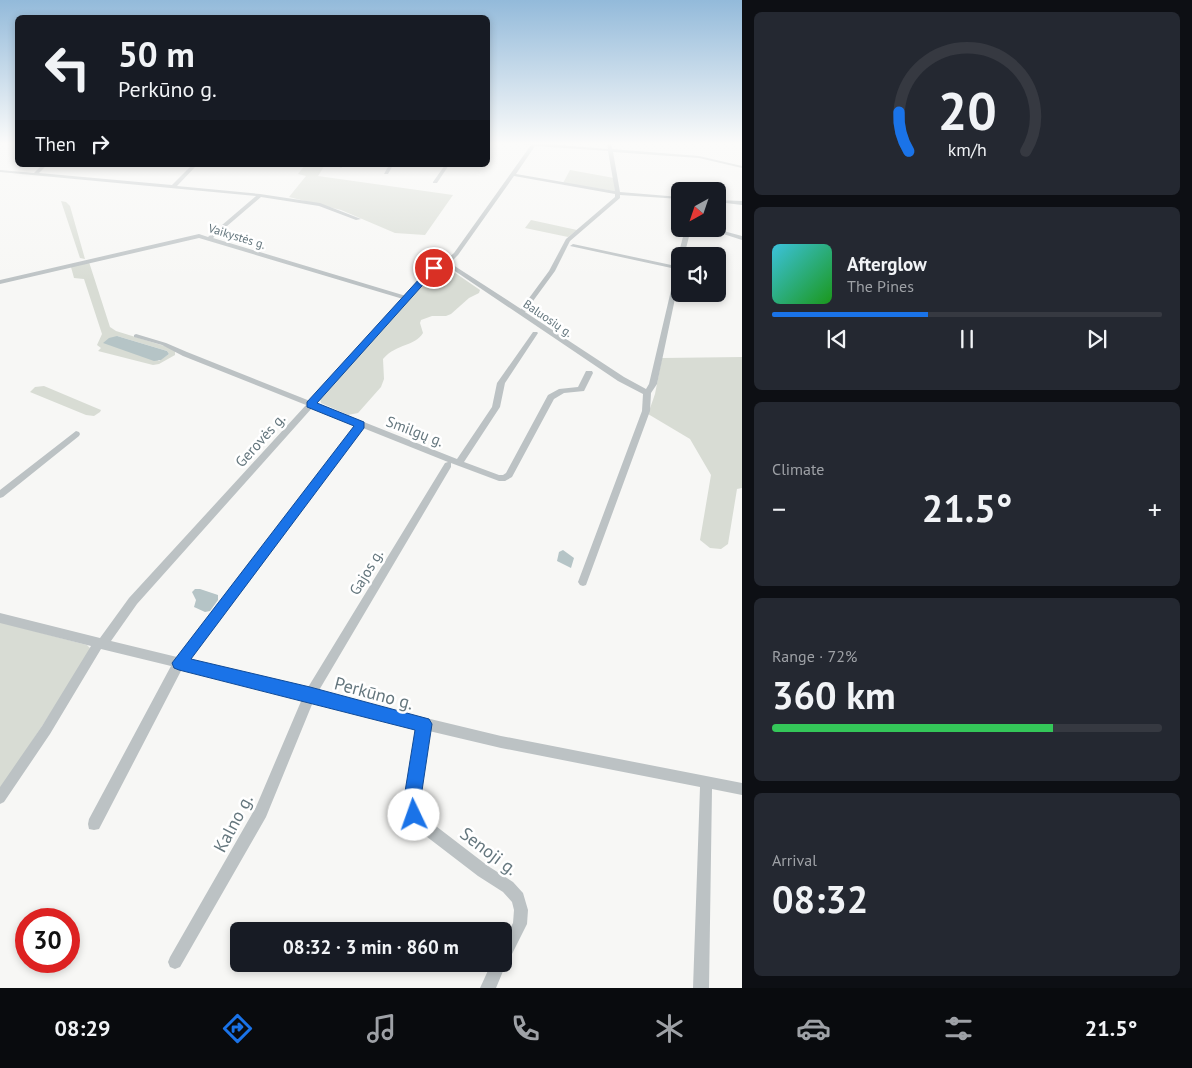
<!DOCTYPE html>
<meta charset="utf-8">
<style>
:root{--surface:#171b24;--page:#242831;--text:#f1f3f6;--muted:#9ea1a6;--line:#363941;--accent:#1a73e8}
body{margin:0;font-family:"PT Sans",sans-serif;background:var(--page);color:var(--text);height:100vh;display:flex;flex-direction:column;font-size:19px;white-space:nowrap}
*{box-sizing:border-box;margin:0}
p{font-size:16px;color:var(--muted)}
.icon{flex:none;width:28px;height:28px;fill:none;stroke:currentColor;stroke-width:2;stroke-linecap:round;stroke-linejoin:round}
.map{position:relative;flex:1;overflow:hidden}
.drawer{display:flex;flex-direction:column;gap:12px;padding:12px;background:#0d0f14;width:450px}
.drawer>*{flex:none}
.hud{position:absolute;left:15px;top:15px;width:475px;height:152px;border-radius:8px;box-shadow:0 2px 8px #0003;background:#171b24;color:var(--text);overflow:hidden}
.needle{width:32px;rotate:220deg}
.controls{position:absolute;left:671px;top:182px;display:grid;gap:10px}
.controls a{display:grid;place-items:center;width:55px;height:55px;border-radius:8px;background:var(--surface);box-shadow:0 2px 8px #0003;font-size:25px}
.speed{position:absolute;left:15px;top:908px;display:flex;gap:10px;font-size:25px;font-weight:700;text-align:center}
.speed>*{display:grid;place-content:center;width:65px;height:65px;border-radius:50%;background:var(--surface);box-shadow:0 2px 8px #0003;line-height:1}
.speed .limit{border:8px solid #d22;background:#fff;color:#111}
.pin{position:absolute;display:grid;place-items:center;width:42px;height:42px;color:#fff;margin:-21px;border:2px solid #fff;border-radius:50%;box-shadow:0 1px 5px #0007}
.me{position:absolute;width:55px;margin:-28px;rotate:357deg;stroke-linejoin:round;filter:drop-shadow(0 0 4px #0008)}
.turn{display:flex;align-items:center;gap:18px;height:105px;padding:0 20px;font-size:22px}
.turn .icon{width:65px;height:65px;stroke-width:2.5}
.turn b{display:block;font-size:35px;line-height:42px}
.then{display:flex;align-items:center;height:48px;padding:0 20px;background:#0003;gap:10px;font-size:19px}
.big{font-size:38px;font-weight:700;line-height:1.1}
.drawer .card{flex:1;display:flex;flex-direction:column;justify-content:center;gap:8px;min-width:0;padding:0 18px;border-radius:8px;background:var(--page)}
.drawer .dial{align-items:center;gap:0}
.dial svg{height:130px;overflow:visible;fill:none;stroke:var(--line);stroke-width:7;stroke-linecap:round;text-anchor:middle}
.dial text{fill:var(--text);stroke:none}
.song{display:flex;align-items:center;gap:15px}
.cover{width:60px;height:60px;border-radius:8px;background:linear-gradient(135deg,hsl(190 70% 55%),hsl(120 70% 35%))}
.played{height:5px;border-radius:2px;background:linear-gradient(90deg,var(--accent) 40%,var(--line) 40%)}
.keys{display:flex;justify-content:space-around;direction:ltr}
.heat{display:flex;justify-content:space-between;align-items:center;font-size:28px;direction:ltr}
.charge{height:8px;border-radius:4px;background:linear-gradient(90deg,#34c759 72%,var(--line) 0)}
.trip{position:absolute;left:230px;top:922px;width:282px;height:50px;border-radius:8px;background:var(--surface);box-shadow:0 2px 8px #0003;font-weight:700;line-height:50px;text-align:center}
.tab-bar{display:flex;height:80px;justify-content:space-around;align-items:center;background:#090b0e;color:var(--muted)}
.tab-bar .icon{width:35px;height:35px}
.tab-bar .on{color:var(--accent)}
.tab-bar b{font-size:22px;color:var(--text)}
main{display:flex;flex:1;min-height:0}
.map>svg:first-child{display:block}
</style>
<main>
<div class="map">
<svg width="742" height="988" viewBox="0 0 742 988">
<rect width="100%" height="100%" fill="#f7f7f5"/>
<path fill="#d8dcd4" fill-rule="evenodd" d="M305 165H325L318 176 453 195 425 235 395 233 341 210 289 197 306 176 298 174Z
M570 170 614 178 615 191 563 183Z
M61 201 66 202 70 206 85 259 80 258Z
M531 220 577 230 568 237 525 228Z
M89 262 110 327 116 331 171 348 175 351V355L159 364 153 365 98 351 101 348 97 345 102 334 84 279 74 278 71 267ZM117 336 167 351 169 354 159 361Z
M441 266 448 268 480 290 479 293 469 298 451 314 446 316H432L421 320 420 323 423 333C414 347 397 343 383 359L384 379 381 387 358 413 348 415 321 403 320 399 437 268Z
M742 357V488L737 489 728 544 721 549 710 548 700 540 711 475 690 439 648 414 655 394 662 358Z
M44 386 101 410 100 412 94 416 86 415 30 392 35 387Z
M0 622 87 645 92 650 0 790Z"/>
<path fill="#b5c4c6" d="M117 336 167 351 169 354 161 360 154 361 103 343 109 338Z
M563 550 574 558 571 568 557 561 559 552Z
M195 589H200L218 595V600L210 611 205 612 194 607 196 600 192 592Z"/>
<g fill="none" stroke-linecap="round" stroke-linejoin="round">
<path fill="#bcc2c4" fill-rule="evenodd" d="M501 142H538L537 143 608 149 607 142H611L612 149 699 156 742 166V168L699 158 613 152 620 192 680 197V199L620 195V198L570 241 555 271 525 312 624 377 646 389 649 384 676 269 570 246 573 244 676 266 677 262 680 260V275L657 384 651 393 650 411 586 585 583 586 580 585 578 582 642 411 643 394 618 381 446 265 436 269 316 403 457 459 492 407 497 383 533 332H537L538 333 505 383 500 407 464 462 499 475H503L506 473 548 395 559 389 578 387 586 371H592L593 373 584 391 564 393 554 399 512 477 505 481H499L451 463V467L318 692 501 736 742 783V795L712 789 709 988H693L700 787 501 748 429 731 418 794C417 808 419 810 428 820L488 866 513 882 523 893 528 910 527 924 509 960 505 962 506 964 496 988H480L491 964H504V940L513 923 514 910 512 902 503 892 478 876 418 830 409 820 408 815 405 804 406 794 417 728 313 702 266 817 180 967 175 969 170 967 168 962 170 957 256 807 302 699 182 669 99 829 94 830 89 829 88 824 89 819 171 666 101 649 50 734 4 802 0 804V787L42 726 91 646 0 623V613L100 638 129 598 306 405 183 356 162 345 134 337V335L136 334 166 343 187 352 310 401 403 299 199 238 0 284V280L199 234 208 237 256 196 0 172V170L34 173 42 165H47L39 173 172 185 192 165H197L177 186 260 194 320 203 361 219 356 220 319 206 261 197 213 238 406 296 432 267 442 262 436 258V256H440L446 260 454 253 531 145ZM535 146 608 151 615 191 516 174ZM514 176 615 194V197L566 239 549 271 521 309 450 263 458 255ZM312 408 357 425 177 657 111 641 137 604ZM363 428 448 462 445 463 307 689 188 660Z
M114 165H119L116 167H114Z
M340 165H345L341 168 339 167Z
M389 165H393L388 174H384Z
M445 165H449L437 183H433V182Z
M718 200 742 201V205L718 202Z
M685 229H691L684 256H680V257L678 256Z
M708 229H716L742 236V240Z
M76 431 79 432 80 434 79 436 3 497 0 498V490Z"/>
</g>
<linearGradient id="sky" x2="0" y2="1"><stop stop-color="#93bada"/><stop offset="0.51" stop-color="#fbfbfa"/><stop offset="1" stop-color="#fbfbfa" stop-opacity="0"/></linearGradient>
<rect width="742" height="281" fill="url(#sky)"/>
<path fill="#1a73e8" stroke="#114b97" d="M431 266 438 268 317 403 364 422V428L191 659 310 687 429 719 432 724 420 804 423 815 420 821 414 823 408 821 403 804 415 730 179 670 174 668 172 663 354 426 307 407V402Z"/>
<g text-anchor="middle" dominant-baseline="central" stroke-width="5" stroke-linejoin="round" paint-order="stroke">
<g font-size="12" fill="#65777e" stroke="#fff">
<text transform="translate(237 236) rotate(17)">Vaikystės g.</text>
<text transform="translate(548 318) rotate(34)">Baluosių g.</text>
</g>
<g font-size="15" fill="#65777e" stroke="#fff">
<text transform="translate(415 431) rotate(21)">Smilgų g.</text>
<text transform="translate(260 440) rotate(-48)">Gerovės g.</text>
<text transform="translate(366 572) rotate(-59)">Gajos g.</text>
</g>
<g font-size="18" fill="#65777e" stroke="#fff">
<text transform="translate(374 693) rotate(15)">Perkūno g.</text>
<text transform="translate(233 823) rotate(-62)">Kalno g.</text>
<text transform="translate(489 851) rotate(37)">Senoji g.</text>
</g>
</g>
</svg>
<div class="controls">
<a><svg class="needle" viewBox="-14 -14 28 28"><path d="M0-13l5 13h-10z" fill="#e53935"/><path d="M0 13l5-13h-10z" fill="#9ea1a6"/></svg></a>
<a><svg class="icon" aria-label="sound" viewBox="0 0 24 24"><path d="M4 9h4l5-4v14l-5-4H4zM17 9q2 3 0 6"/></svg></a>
</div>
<div class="speed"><div class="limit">30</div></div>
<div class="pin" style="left:434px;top:268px;background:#d93025"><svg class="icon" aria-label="arrive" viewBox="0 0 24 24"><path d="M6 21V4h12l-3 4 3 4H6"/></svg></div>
<svg class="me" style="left:414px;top:815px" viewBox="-20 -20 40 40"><circle r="19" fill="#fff"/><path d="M0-13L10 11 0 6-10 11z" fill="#1a73e8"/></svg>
<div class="trip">08:32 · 3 min · 860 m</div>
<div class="hud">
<div class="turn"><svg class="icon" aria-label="left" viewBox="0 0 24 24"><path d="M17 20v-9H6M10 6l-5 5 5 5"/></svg><div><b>50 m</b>Perkūno g.</div></div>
<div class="then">Then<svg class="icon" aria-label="right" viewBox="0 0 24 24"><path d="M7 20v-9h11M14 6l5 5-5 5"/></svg></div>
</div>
</div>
<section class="drawer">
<div class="card dial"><svg viewBox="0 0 100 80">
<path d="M14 69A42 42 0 1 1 86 69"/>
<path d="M14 69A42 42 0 0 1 8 45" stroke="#1a73e8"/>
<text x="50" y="56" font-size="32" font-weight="700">20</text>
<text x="50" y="72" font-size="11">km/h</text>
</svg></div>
<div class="card">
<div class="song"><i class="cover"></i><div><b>Afterglow</b><p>The Pines</p></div></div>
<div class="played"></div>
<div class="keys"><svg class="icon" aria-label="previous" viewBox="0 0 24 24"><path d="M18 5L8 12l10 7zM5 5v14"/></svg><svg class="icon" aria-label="pause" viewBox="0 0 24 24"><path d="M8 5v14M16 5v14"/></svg><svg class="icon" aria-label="next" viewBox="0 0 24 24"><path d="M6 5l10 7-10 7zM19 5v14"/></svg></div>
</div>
<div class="card"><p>Climate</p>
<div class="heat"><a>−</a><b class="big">21.5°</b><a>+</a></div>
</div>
<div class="card"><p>Range · 72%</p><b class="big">360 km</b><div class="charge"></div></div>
<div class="card"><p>Arrival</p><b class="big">08:32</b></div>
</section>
</main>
<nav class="tab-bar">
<b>08:29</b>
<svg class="icon on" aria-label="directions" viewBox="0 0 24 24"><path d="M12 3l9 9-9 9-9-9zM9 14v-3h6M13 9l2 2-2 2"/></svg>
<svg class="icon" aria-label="music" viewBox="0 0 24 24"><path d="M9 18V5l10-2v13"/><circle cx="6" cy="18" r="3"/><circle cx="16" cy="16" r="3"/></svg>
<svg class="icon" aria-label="phone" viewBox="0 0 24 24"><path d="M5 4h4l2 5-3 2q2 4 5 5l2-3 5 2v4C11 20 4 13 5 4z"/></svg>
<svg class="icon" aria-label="climate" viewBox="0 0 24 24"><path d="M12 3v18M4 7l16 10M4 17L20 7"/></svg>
<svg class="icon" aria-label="car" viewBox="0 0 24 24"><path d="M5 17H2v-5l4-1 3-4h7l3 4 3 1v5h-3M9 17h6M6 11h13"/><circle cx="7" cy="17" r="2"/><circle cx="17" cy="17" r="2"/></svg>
<svg class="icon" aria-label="filters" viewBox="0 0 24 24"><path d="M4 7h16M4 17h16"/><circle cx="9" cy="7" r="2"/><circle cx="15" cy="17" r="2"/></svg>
<b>21.5°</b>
</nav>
